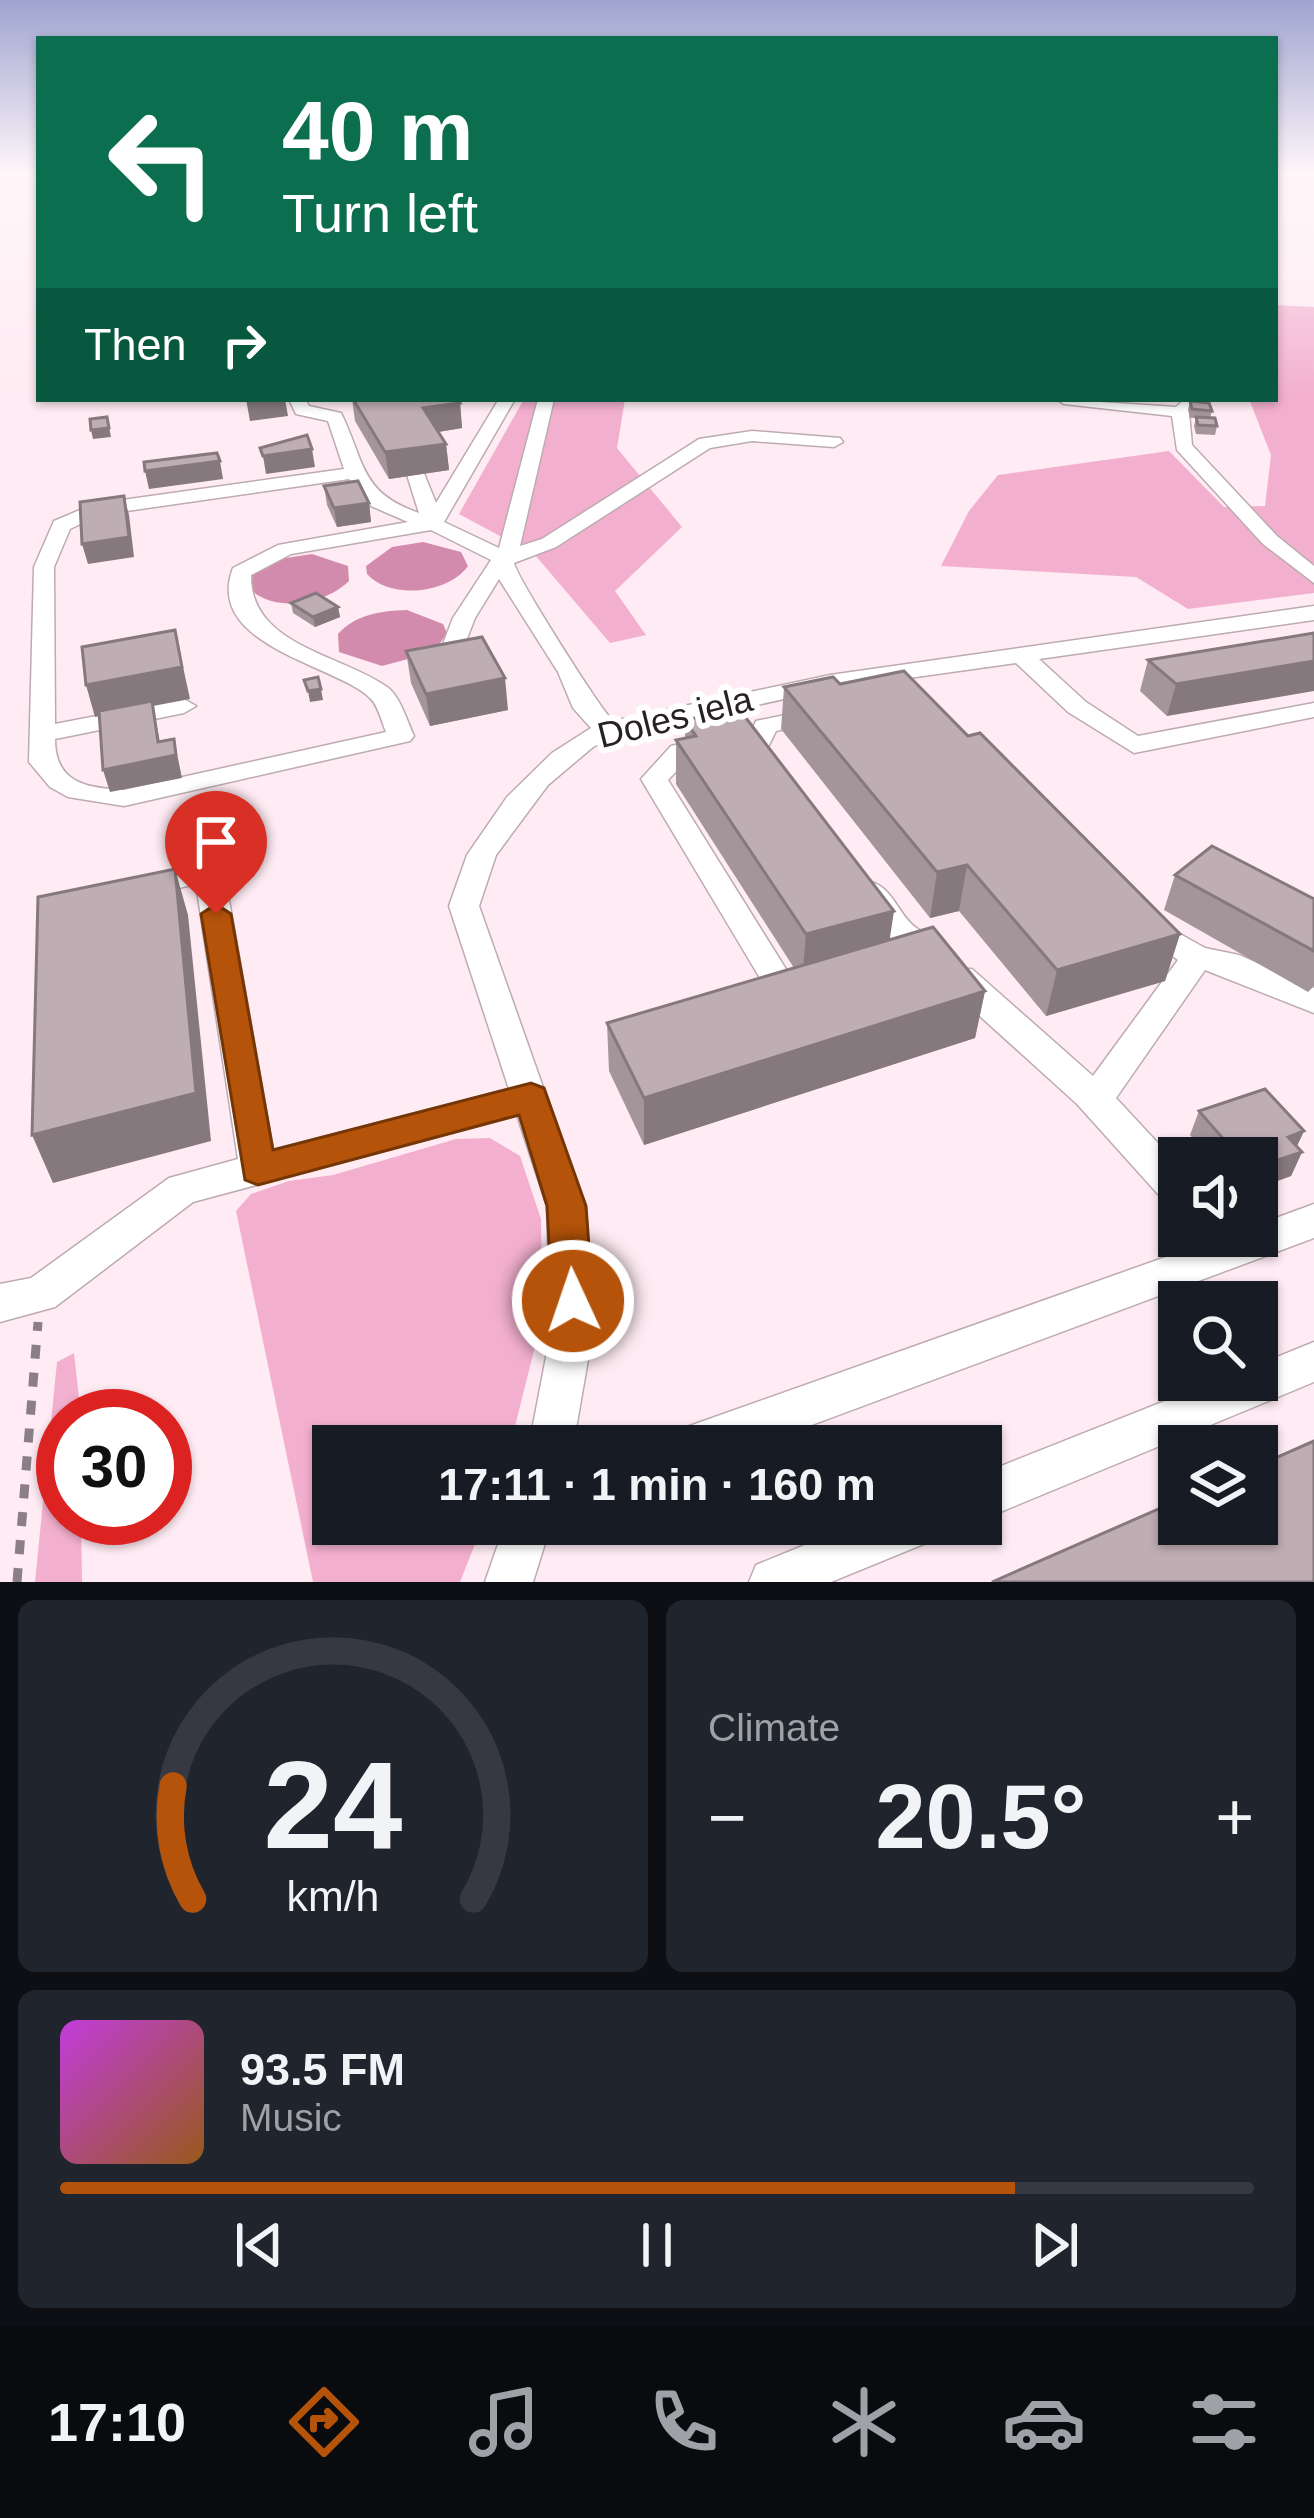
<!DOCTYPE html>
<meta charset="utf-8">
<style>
:root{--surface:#171b24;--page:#20242c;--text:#f1f3f6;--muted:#9ea1a6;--line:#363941;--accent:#b45309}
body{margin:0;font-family:Helvetica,sans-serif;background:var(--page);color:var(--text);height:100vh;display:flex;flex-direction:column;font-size:45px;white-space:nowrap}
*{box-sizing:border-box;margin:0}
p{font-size:39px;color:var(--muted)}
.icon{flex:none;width:66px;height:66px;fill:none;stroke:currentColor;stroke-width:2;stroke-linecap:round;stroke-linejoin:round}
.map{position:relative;height:1582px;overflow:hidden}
.sheet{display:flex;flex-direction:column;gap:18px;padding:18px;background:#0d0f14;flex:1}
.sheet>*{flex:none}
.guide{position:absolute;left:36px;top:36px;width:1242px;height:366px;border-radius:0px;box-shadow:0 3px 9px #0004;background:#0b6e4f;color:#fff;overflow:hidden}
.buttons{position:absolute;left:1158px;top:1137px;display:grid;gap:24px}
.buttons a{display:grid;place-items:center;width:120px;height:120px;border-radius:0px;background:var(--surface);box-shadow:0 3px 9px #0004;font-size:60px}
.speed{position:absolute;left:36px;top:1389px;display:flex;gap:24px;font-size:60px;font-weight:700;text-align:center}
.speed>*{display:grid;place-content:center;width:156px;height:156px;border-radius:50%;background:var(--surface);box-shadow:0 3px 9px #0004;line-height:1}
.speed .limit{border:18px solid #d22;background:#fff;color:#111}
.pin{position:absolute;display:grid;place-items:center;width:102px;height:102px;color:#fff;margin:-123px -51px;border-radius:50% 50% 50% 0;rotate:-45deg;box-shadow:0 0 12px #0007}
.pin .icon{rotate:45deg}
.me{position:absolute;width:132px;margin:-66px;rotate:357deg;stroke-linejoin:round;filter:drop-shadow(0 0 9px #0008)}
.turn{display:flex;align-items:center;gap:42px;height:252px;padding:0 48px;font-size:54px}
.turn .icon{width:156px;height:156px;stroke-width:2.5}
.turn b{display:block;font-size:84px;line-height:102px}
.then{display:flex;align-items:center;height:114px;padding:0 48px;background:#0003;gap:24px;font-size:45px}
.big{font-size:90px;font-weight:600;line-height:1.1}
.sheet .card{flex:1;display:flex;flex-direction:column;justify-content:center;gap:18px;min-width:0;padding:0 42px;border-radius:18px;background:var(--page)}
.sheet .dial{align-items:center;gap:0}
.dial svg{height:312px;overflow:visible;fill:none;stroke:var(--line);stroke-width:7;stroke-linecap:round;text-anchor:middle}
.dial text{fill:var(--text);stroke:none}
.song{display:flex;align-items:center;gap:36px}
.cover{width:144px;height:144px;border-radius:18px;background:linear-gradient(135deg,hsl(290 70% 55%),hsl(30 70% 35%))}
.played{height:12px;border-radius:6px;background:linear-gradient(90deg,var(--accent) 80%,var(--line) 80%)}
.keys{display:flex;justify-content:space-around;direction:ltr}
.heat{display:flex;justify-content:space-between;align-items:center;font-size:66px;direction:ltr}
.sheet .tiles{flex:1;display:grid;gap:18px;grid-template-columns:1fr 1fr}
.card:last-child{grid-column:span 2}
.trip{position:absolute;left:312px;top:1425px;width:690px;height:120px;border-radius:0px;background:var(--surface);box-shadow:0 3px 9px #0004;font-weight:600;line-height:120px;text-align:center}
.dock{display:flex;height:192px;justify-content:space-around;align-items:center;background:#090b0e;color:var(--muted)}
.dock .icon{width:84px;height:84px}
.dock .current{color:var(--accent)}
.dock b{font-size:54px;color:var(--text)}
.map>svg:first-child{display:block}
</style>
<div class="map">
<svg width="1314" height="1582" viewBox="0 0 1314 1582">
<rect width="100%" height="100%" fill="#ffebf3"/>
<path fill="#f3b0ce" d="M1275 305 1314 307V593L1188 609 1136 577 941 566 969 511 998 475 1169 451 1224 507 1265 506 1271 455 1249 399H1275Z
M524 399H625L617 448 682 527 615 591 646 635 610 643 535 555 459 514Z
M490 1138 520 1156 541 1219 542 1319 510 1446H333V1524H483L460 1582H313L236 1211 251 1194 289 1181 333 1175 456 1139Z
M74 1353 81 1416H63V1518H81L82 1582H35L57 1362Z"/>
<path fill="#d38bad" d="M423 542 461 552 468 566C448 594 390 600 367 574L366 566 392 547Z
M312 554 348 566 349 581C326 604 273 614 249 588L254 572 279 559Z
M407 610 443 624 447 633 434 652 382 666 339 652 338 634C356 614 381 611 407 610Z"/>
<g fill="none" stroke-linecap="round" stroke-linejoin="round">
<g stroke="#bdabb2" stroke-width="3">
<path id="minor" d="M289 399H305L309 406 341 413C365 462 360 493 419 513L407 475 409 471H423L436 503 499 399H515L444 522 499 548 538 399H554L520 546 542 539 699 439 752 431 840 438 843 442 834 447 752 441 710 448 556 547 514 563C516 576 600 709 613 721L830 675 1314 606V620L1039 659 1086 702 1138 736 1314 703V717L1134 753 1068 712 1016 663 830 689 615 736 593 747 548 785 496 855 479 906 585 1206 593 1331 573 1446H529L551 1331 547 1206 517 1115 193 1202 55 1307 0 1322V1284L31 1278 169 1178 238 1159 196 884 144 896 129 886 134 879 209 863 224 872 273 1150 509 1089 449 906 467 855 507 797 552 753 591 728 573 708 558 672 499 579 475 618 452 677H436L432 672 453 618 491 560 431 530 291 554 251 575C250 646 341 654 387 687 400 696 407 721 414 736L410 741 124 806 68 797 50 787 29 762 34 567 54 521 94 504 344 469 328 421 296 414ZM349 479 371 506 408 522 278 545 233 568C203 646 337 665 370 698 378 705 382 722 386 732L124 790C86 788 55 783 55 739L184 713 196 706 184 699 55 724 54 567 70 529 99 515Z
M1056 399 1176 407 1185 399H1203L1189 413 1192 445 1277 536 1314 566V583L1263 544 1177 450 1172 416 1064 404Z
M819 708 831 715 828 720 776 731 768 747H750L746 742 756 721Z
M711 737 720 740 724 745 720 750 689 758 668 780 794 982 809 988 814 996 809 1004 798 1008 772 998 641 779 671 746Z
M871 882C893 888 898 914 915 927 927 937 940 938 950 951L945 959C906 970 874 920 856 892L860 885Z
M1146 915 1205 948 1239 955 1314 988V1013L1205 970 1116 1098 1179 1166V1208L1166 1203 1077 1104 972 1009 945 977 950 969H972L1093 1076 1178 960 1131 925 1135 918Z
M1314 1204V1238L755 1446H673L679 1430 695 1424 1225 1236H1257V1225Z
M1314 1342V1382L981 1520V1474L1218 1380H1257V1365Z
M505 1524H551L533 1582H485Z
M856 1524H937L931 1541 831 1582H749L756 1565Z"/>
</g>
<path stroke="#8b7e84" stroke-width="9" stroke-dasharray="14 14" stroke-linecap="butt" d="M17 1582 38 1322"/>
<use href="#minor" fill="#fff" fill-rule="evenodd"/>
</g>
<path fill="#a4959b" d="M352 399H457L460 403 462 428 438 432 446 444 449 470 389 479 355 421Z
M1190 401 1212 411 1210 418 1217 426 1215 435 1196 434 1194 426 1196 418H1190L1188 410Z
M324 486 369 503 371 522 337 527 327 505Z
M291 603 338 607 340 617 315 627 293 613Z
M1314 633 1167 716 1140 691 1148 660Z
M406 651 508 710 430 726 411 683Z
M784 687 968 736 1180 934 1165 981 1046 1016 959 911 930 918 781 729Z
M685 720 890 940 985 991 975 1038 644 1145 609 1071 607 1023 794 968 676 784V740L685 738Z
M1175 875 1314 899V986L1308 992 1164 910Z
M1199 1111 1304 1131 1297 1146 1302 1152 1291 1176 1257 1188V1158H1209L1190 1135Z"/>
<path fill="#86797e" d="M246 399H285L288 416 250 421Z
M460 403 462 428 426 434 423 408Z
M107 417 111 437 93 439 91 430Z
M446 444 449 470 389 479 385 452Z
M312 449 315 467 266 474 263 456Z
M220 461 223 479 149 489 145 471Z
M124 496 129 515 134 557 88 564 82 544Z
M369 503 371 522 337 527 334 508Z
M338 607 340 617 315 627 313 617Z
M175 630 190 699 153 706 163 758 174 739 182 778 110 792 103 770 158 742 153 706 95 717 86 685Z
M1314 661V691L1167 716 1176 684Z
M505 678 508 710 430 726 426 694Z
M321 689 323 700 310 702 308 691Z
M967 865 959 911 930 918 937 872Z
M175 869 188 915 211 1141 53 1183 32 1135Z
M894 911 887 957 802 981 806 934Z
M1180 934 1165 981 1046 1016 1057 970Z
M985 991 975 1038 644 1145V1098Z
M1304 1131 1293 1154 1302 1152 1291 1176 1257 1188V1167L1288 1137Z"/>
<path fill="#bfadb4" stroke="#86797e" stroke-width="3" d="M353 399H457L460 403 423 408 446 444 385 452Z
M1190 401 1209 403 1212 411 1192 409Z
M107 417 109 428 91 430 90 419Z
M1196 417 1215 418 1217 426 1198 425Z
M307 435 312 449 263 456 260 448Z
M217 453 220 461 145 471 144 462Z
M358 481 369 503 334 508 324 486Z
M124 496 129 537 82 544 80 502Z
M316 593 338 607 313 617 291 603Z
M175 630 182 667 86 685 82 647Z
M1314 633V661L1176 684 1148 660Z
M482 637 505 678 426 694 406 651Z
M904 671 968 736 980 733 1180 934 1057 970 967 865 937 872 784 687 833 677 840 684Z
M318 677 321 689 308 691 304 680Z
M152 701 158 742 174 739 176 755 103 770 99 711Z
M739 709 894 911 806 934 676 740 696 736 685 720Z
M1212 846 1314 899V951L1175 875Z
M175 869 196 1093 32 1135 38 897Z
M933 927 985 991 644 1098 607 1023Z
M1265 1089 1304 1131 1288 1137 1302 1152 1257 1167V1158H1240L1199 1111Z
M1314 1441V1582H992L1179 1500V1524H1257V1466Z"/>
<linearGradient id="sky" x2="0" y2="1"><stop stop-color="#9fa4d0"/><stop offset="0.44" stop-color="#fff6fa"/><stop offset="1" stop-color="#fff6fa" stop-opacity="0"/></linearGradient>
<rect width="1314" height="396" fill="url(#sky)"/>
<path fill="#b45309" stroke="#753606" stroke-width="3" d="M216 904 231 914 273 1150 531 1083 544 1088 586 1206 593 1301 587 1314 573 1320 558 1314 552 1301 547 1206 519 1115 258 1185 245 1180 201 914Z"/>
<g text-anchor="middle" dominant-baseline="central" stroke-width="12" stroke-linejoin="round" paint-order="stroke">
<g font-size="36" fill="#282124" stroke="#fff">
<text transform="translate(675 717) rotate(-14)">Doles iela</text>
</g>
</g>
</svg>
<div class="buttons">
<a><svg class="icon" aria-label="sound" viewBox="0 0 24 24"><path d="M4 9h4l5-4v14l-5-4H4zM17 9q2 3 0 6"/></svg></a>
<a><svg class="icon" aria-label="search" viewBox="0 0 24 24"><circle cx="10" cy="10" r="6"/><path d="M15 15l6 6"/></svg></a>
<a><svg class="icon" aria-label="layers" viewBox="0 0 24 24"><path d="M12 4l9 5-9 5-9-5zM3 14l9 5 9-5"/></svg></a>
</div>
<div class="speed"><div class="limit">30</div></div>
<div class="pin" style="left:216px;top:914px;background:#d93025"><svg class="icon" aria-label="arrive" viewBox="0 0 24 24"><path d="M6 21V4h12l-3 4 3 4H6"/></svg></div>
<svg class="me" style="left:573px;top:1301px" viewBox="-20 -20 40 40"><circle r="17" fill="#b45309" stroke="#fff" stroke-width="3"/><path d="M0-11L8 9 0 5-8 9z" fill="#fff"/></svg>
<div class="trip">17:11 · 1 min · 160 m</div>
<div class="guide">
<div class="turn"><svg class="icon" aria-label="left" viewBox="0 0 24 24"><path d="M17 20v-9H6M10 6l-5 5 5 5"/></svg><div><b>40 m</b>Turn left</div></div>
<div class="then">Then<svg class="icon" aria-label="right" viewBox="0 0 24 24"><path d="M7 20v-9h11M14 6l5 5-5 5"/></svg></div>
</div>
</div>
<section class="sheet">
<div class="tiles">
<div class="card dial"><svg viewBox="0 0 100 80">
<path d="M14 69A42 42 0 1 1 86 69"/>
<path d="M14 69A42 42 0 0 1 9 40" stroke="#b45309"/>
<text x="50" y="56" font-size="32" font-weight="700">24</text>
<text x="50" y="72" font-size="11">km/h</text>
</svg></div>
<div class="card"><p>Climate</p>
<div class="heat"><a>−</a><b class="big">20.5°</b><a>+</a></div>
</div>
<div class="card">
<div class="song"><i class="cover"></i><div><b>93.5 FM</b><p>Music</p></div></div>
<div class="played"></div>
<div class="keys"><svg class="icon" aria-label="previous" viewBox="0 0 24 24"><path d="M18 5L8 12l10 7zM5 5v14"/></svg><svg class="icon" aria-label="pause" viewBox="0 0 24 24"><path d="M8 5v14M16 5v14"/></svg><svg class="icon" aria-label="next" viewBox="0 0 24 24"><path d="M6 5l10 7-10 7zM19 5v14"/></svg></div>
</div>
</div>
</section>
<nav class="dock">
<b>17:10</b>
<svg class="icon current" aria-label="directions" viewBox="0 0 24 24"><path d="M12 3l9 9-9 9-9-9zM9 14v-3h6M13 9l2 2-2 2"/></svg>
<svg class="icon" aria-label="music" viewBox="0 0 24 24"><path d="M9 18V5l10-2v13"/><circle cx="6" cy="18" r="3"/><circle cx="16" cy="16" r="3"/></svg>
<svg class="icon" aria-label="phone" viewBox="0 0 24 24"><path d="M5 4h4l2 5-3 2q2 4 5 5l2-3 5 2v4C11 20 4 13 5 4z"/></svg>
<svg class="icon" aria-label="climate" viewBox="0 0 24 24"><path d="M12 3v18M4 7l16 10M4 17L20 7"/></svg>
<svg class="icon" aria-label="car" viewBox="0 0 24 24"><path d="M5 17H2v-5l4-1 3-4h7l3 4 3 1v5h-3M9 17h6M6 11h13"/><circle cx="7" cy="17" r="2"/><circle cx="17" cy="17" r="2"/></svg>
<svg class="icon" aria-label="filters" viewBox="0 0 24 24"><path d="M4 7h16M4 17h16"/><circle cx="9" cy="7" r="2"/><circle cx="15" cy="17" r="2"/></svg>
</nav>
